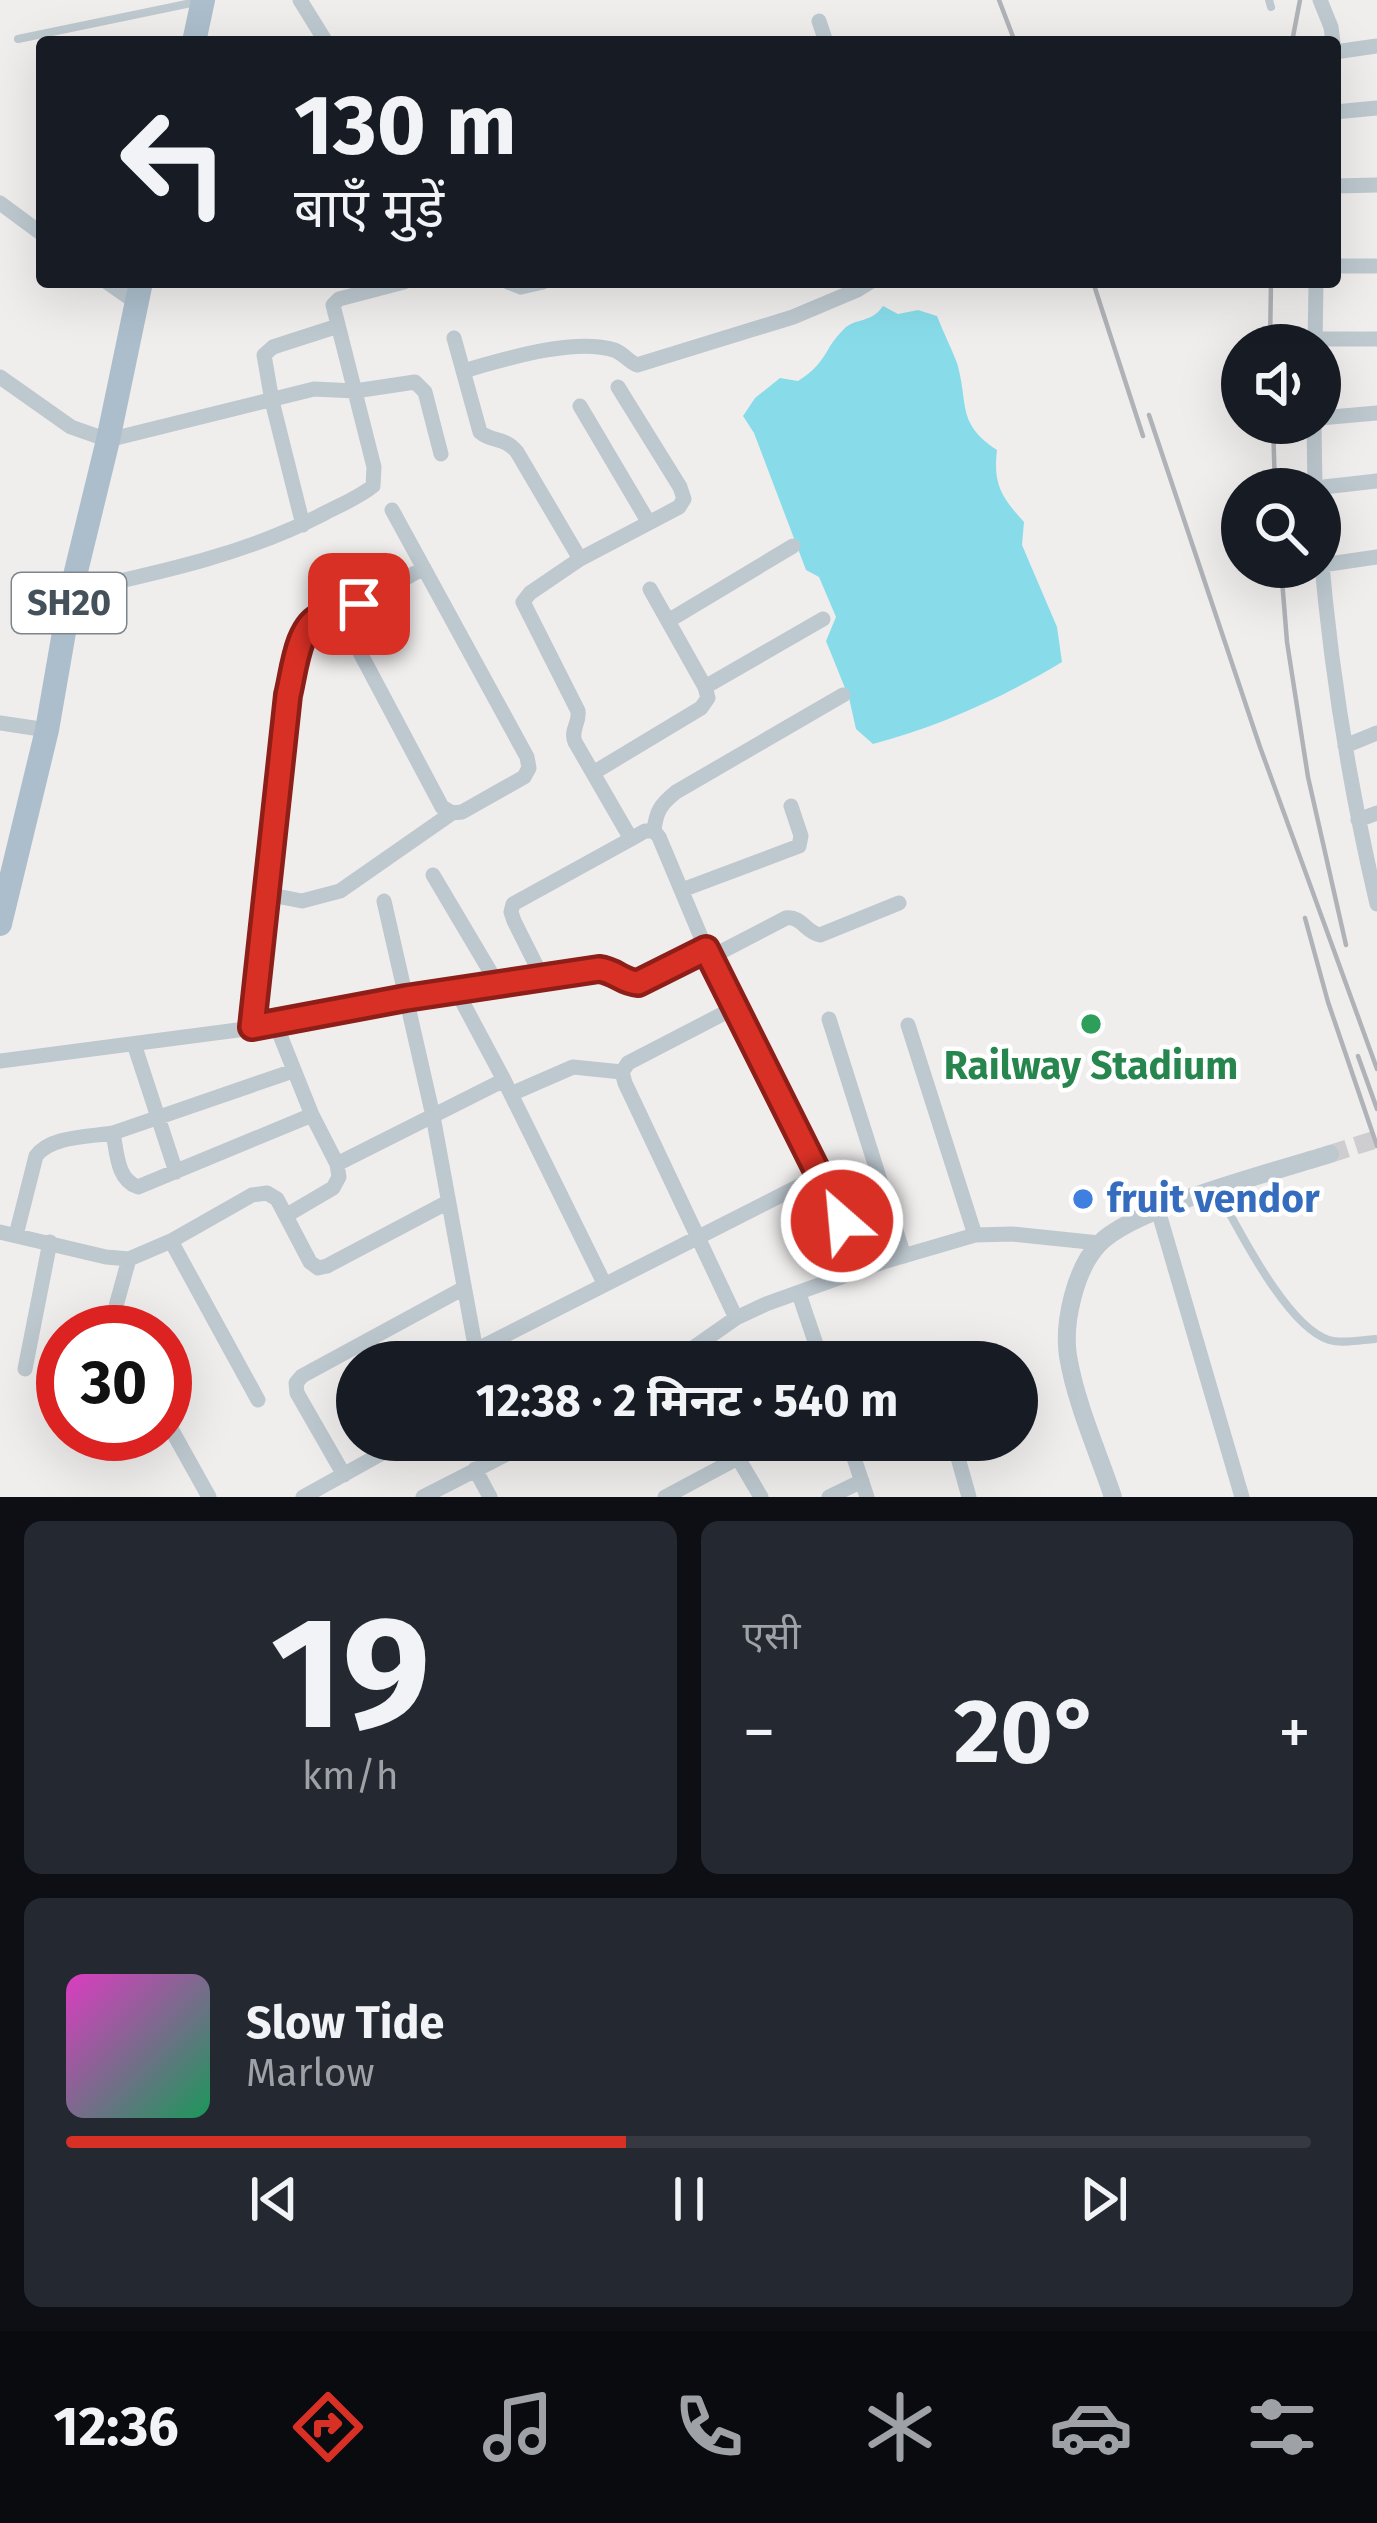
<!DOCTYPE html>
<html lang="hi">
<meta charset="utf-8">
<style>
:root{--surface:#171b24;--page:#242831;--text:#f1f3f6;--muted:#9ea1a6;--line:#363941;--accent:#d93025}
body{margin:0;font-family:"Fira Sans","Noto Sans Devanagari",sans-serif;background:var(--page);color:var(--text);height:100vh;display:flex;flex-direction:column;font-size:45px;white-space:nowrap}
*{box-sizing:border-box;margin:0}
p{font-size:39px;color:var(--muted)}
.icon{flex:none;width:66px;height:66px;fill:none;stroke:currentColor;stroke-width:2;stroke-linecap:round;stroke-linejoin:round}
.map{position:relative;height:1497px;overflow:hidden}
.drawer{display:flex;flex-direction:column;gap:24px;padding:24px;background:#0d0f14;flex:1}
.drawer>*{flex:none}
.top-card{position:absolute;left:36px;top:36px;width:1305px;height:252px;border-radius:12px;box-shadow:0 12px 48px #0002;background:#171b24;color:var(--text);overflow:hidden}
.tools{position:absolute;left:1221px;top:324px;display:grid;gap:24px}
.tools a{display:grid;place-items:center;width:120px;height:120px;border-radius:50%;background:var(--surface);box-shadow:0 12px 48px #0002;font-size:60px}
.speed{position:absolute;left:36px;top:1305px;display:flex;gap:24px;font-size:60px;font-weight:700;text-align:center}
.speed>*{display:grid;place-content:center;width:156px;height:156px;border-radius:50%;background:var(--surface);box-shadow:0 12px 48px #0002;line-height:1}
.speed .limit{border:18px solid #d22;background:#fff;color:#111}
.pin{position:absolute;display:grid;place-items:center;width:102px;height:102px;color:#fff;margin:-51px;border-radius:24px;box-shadow:0 6px 18px #0006}
.me{position:absolute;width:132px;margin:-66px;rotate:333deg;stroke-linejoin:round;filter:drop-shadow(0 0 9px #0008)}
.turn{display:flex;align-items:center;gap:42px;height:252px;padding:0 60px;font-size:54px}
.turn .icon{width:156px;height:156px;stroke-width:2.5}
.turn b{display:block;font-size:84px;line-height:102px}
.big{font-size:90px;font-weight:700;line-height:1.1}
.drawer .card{flex:1;display:flex;flex-direction:column;justify-content:center;gap:18px;min-width:0;padding:0 42px;border-radius:18px;background:var(--page)}
.drawer .dial{align-items:center;gap:0}
.dial b{font-size:156px;line-height:1}
.song{display:flex;align-items:center;gap:36px}
.cover{width:144px;height:144px;border-radius:18px;background:linear-gradient(135deg,hsl(310 70% 55%),hsl(150 70% 35%))}
.played{height:12px;border-radius:6px;background:linear-gradient(90deg,var(--accent) 45%,var(--line) 45%)}
.keys{display:flex;justify-content:space-around;direction:ltr}
.heat{display:flex;justify-content:space-between;align-items:center;font-size:66px;direction:ltr}
.drawer .tiles{flex:1;display:grid;gap:24px;grid-template-columns:1fr 1fr}
.card:last-child{grid-column:span 2}
.trip{position:absolute;left:336px;top:1341px;width:702px;height:120px;border-radius:60px;background:var(--surface);box-shadow:0 12px 48px #0002;font-weight:700;line-height:120px;text-align:center}
.menu{display:flex;height:192px;justify-content:space-around;align-items:center;background:#090b0e;color:var(--muted)}
.menu .icon{width:84px;height:84px}
.menu .selected{color:var(--accent)}
.menu b{font-size:54px;color:var(--text)}
.map>svg:first-child{display:block}
</style>
<div class="map">
<svg width="1377" height="1497" viewBox="0 0 1377 1497">
<rect width="100%" height="100%" fill="#f0eded"/>
<path fill="#88dcea" d="M883 306 898 314 918 310 937 316C943 332 951 347 957 363 969 404 956 423 997 450 993 484 1001 497 1024 522L1022 545 1057 627 1062 662C1004 697 938 727 873 744L856 729 849 698 826 641 836 617 819 577 806 570 754 433 743 416 755 398 780 378 798 381C828 362 823 350 843 330 855 317 871 324 883 306Z"/>
<g fill="none" stroke-linecap="round" stroke-linejoin="round">
<path stroke="#ceced0" stroke-width="18" stroke-dasharray="18 9" stroke-linecap="butt" d="M1330 1154 1377 1139"/>
<path stroke="#bdc8cf" stroke-width="8" d="M1269 0 1271 7
M18 39 196 2
M1218 1192C1239 1230 1287 1327 1329 1340 1342 1344 1361 1340 1375 1339"/>
<path stroke="#bdc8cf" stroke-width="15" d="M300 0 326 42
M1320 0 1331 27 1333 42
M819 21 826 42
M1335 52 1377 46
M1335 112 1377 108
M1335 186 1377 185
M0 203 42 234
M1335 266H1377
M107 282 137 303
M508 282 521 287 543 282
M454 338 480 432C493 443 504 436 517 452L580 559 530 593 523 602 578 711C580 723 570 730 575 742L631 839 645 831H654L659 837 706 949 842 1221 868 1252 886 1261
M1315 339H1377
M1315 345 1316 282
M463 371C502 360 574 337 614 350 623 353 628 361 637 365L793 317 857 290 870 282
M0 377 71 427 108 440 314 389 355 391 415 382 425 392 441 454
M580 406 649 523
M1320 418 1377 413
M1314 423 1315 489
M1315 488 1377 481
M303 525 272 401 264 355 273 347 338 326
M1320 543C1330 665 1349 785 1377 904
M580 559 679 507 684 499 680 487 618 387
M1322 565 1377 557
M71 592C157 573 244 555 323 514 340 505 358 498 373 486L374 467 333 305 339 299 404 282
M339 613 442 807 452 813 462 812 524 777 529 768 527 757 392 510
M668 621 793 546
M705 687 823 619
M0 723 47 730
M1345 746 1377 733
M593 773 701 708 708 698 705 687 650 589
M1358 820 1377 813
M654 831C656 811 661 804 676 792L843 695
M433 875 497 983
M682 890 799 846 801 836 791 806
M266 894 302 901 340 891 452 813
M384 901 433 1116 478 1362
M711 957 786 918C802 916 805 932 820 935L899 903
M542 977 514 921 511 912 513 904 631 839
M456 990 504 1080
M736 1007 628 1063 622 1072 625 1083 736 1318
M829 1019 904 1256
M276 1025 312 1115 138 1187C117 1180 117 1153 113 1133L293 1071
M908 1025 975 1235
M252 1027 288 695 305 632 308 625 322 616 339 613 359 604 424 568
M134 1044 176 1172
M0 1061 276 1025 406 998 599 969C616 971 622 982 638 983L706 949
M511 1094 573 1067 622 1072
M312 1115 337 1164 504 1080 604 1283
M1158 1210 1242 1497
M287 1215 333 1188 339 1177 337 1164
M0 1232 106 1257 129 1259 171 1241 252 1195 267 1193 277 1199 310 1262 318 1268 327 1266 448 1202
M16 1235 36 1156C51 1136 88 1137 113 1133
M171 1241 258 1400
M799 1294 822 1362
M119 1332 116 1306 129 1259
M476 1350 819 1176
M673 1362 736 1318 766 1304 886 1261 975 1235 1012 1234 1099 1243
M25 1369 50 1242
M165 1418 209 1497
M848 1440 867 1497
M953 1440 969 1497
M738 1458 761 1497
M475 1469 490 1497
M344 1475 297 1393 296 1383 302 1376 464 1288
M303 1497 406 1440
M423 1497 534 1440
M665 1497 738 1458 727 1440
M829 1497 862 1481"/>
<path stroke="#bdc8cf" stroke-width="18" d="M1113 1497C1098 1452 1076 1404 1068 1356 1063 1323 1075 1269 1099 1244 1134 1207 1277 1171 1330 1154"/>
<path stroke="#acbecc" stroke-width="24" d="M194 42 203 0
M0 924 47 730 71 592 108 440 141 282"/>
<path stroke="#afb3b7" stroke-width="4.5" d="M999 0 1015 42
M1292 42 1300 0
M1093 282 1143 436
M1270 345 1271 282
M1149 415 1260 747 1377 1069
M1273 423 1275 489
M1281 567 1287 642 1308 777 1346 945
M1305 918 1328 1002 1377 1146
M1358 1056 1377 1109"/>
</g>
<g fill="none" stroke-linecap="round" stroke-linejoin="round">
<g stroke="#8d1f18" stroke-width="30">
<path id="route" d="M359 604C347 609 335 612 322 616 297 625 294 672 288 695L252 1027 406 998 599 969C616 971 622 982 638 983L706 949 842 1221"/>
</g>
<use href="#route" stroke="#d93025" stroke-width="21"/>
</g>
<circle fill="#2e9e5b" stroke="#fff" stroke-width="4.5" cx="1091" cy="1024" r="12"/>
<circle fill="#3f7fe0" stroke="#fff" stroke-width="4.5" cx="1083" cy="1199" r="12"/>
<g text-anchor="middle" dominant-baseline="central" stroke-width="9" stroke-linejoin="round" paint-order="stroke">
<rect fill="#fff" stroke="#7d858c" stroke-width="3" x="12" y="573" width="114" height="60" rx="9"/>
<g font-size="36" font-weight="bold" fill="#45515a">
<text x="69" y="603">SH20</text>
</g>
<g font-size="39" font-weight="bold" fill="#27864d" stroke="#fff">
<text x="1091" y="1066">Railway Stadium</text>
</g>
<g font-size="39" font-weight="bold" fill="#366cbe" stroke="#fff" text-anchor="start">
<text x="1107" y="1199">fruit vendor</text>
</g>
</g>
</svg>
<div class="tools">
<a><svg class="icon" aria-label="sound" viewBox="0 0 24 24"><path d="M4 9h4l5-4v14l-5-4H4zM17 9q2 3 0 6"/></svg></a>
<a><svg class="icon" aria-label="search" viewBox="0 0 24 24"><circle cx="10" cy="10" r="6"/><path d="M15 15l6 6"/></svg></a>
</div>
<div class="speed"><div class="limit">30</div></div>
<div class="pin" style="left:359px;top:604px;background:#d93025"><svg class="icon" aria-label="arrive" viewBox="0 0 24 24"><path d="M6 21V4h12l-3 4 3 4H6"/></svg></div>
<svg class="me" style="left:842px;top:1221px" viewBox="-20 -20 40 40"><circle r="17" fill="#d93025" stroke="#fff" stroke-width="3"/><path d="M0-11L8 9 0 5-8 9z" fill="#fff"/></svg>
<div class="trip">12:38 · 2 मिनट · 540 m</div>
<div class="top-card">
<div class="turn"><svg class="icon" aria-label="left" viewBox="0 0 24 24"><path d="M17 20v-9H6M10 6l-5 5 5 5"/></svg><div><b>130 m</b>बाएँ मुड़ें</div></div>
</div>
</div>
<section class="drawer">
<div class="tiles">
<div class="card dial"><b>19</b><p>km/h</p></div>
<div class="card"><p>एसी</p>
<div class="heat"><a>−</a><b class="big">20°</b><a>+</a></div>
</div>
<div class="card">
<div class="song"><i class="cover"></i><div><b>Slow Tide</b><p>Marlow</p></div></div>
<div class="played"></div>
<div class="keys"><svg class="icon" aria-label="previous" viewBox="0 0 24 24"><path d="M18 5L8 12l10 7zM5 5v14"/></svg><svg class="icon" aria-label="pause" viewBox="0 0 24 24"><path d="M8 5v14M16 5v14"/></svg><svg class="icon" aria-label="next" viewBox="0 0 24 24"><path d="M6 5l10 7-10 7zM19 5v14"/></svg></div>
</div>
</div>
</section>
<nav class="menu">
<b>12:36</b>
<svg class="icon selected" aria-label="directions" viewBox="0 0 24 24"><path d="M12 3l9 9-9 9-9-9zM9 14v-3h6M13 9l2 2-2 2"/></svg>
<svg class="icon" aria-label="music" viewBox="0 0 24 24"><path d="M9 18V5l10-2v13"/><circle cx="6" cy="18" r="3"/><circle cx="16" cy="16" r="3"/></svg>
<svg class="icon" aria-label="phone" viewBox="0 0 24 24"><path d="M5 4h4l2 5-3 2q2 4 5 5l2-3 5 2v4C11 20 4 13 5 4z"/></svg>
<svg class="icon" aria-label="climate" viewBox="0 0 24 24"><path d="M12 3v18M4 7l16 10M4 17L20 7"/></svg>
<svg class="icon" aria-label="car" viewBox="0 0 24 24"><path d="M5 17H2v-5l4-1 3-4h7l3 4 3 1v5h-3M9 17h6M6 11h13"/><circle cx="7" cy="17" r="2"/><circle cx="17" cy="17" r="2"/></svg>
<svg class="icon" aria-label="filters" viewBox="0 0 24 24"><path d="M4 7h16M4 17h16"/><circle cx="9" cy="7" r="2"/><circle cx="15" cy="17" r="2"/></svg>
</nav>
